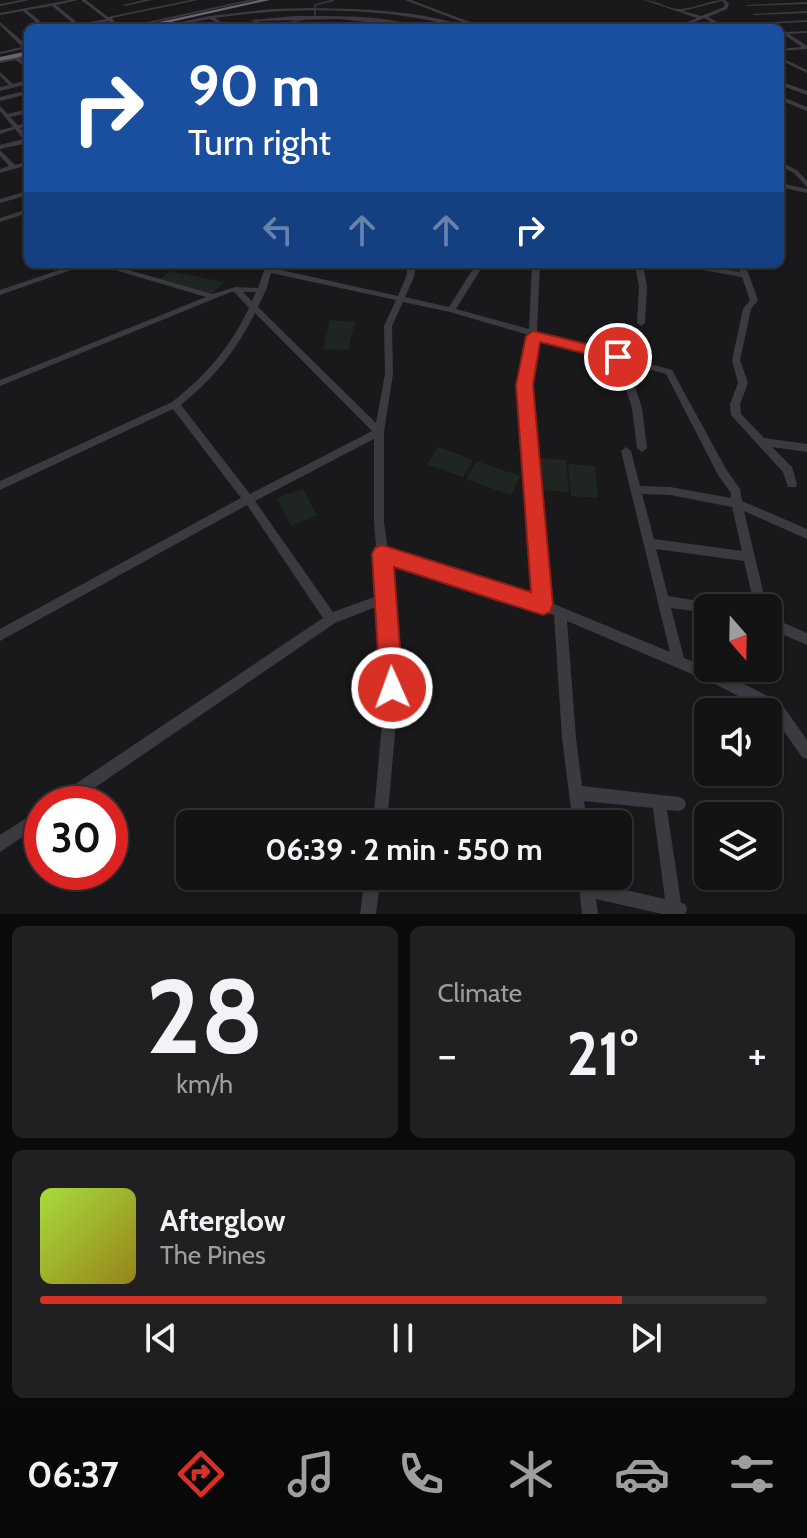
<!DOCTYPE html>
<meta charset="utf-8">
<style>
:root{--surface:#131314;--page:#202022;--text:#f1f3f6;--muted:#9d9ea0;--line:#323234;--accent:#d93025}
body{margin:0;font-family:Cabin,sans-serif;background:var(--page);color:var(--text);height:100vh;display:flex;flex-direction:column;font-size:30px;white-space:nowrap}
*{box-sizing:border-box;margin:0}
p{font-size:26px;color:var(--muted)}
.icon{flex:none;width:44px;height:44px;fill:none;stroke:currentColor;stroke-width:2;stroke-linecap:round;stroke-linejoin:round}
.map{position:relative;height:914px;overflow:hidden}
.panel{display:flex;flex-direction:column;gap:12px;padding:12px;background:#0a0a0b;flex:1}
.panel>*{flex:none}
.banner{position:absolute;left:24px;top:24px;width:760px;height:244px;border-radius:12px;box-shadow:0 2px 6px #0004,0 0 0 2px var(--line);background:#1a4fa0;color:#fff;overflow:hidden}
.needle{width:52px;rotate:160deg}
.fabs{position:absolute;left:694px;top:594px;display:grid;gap:16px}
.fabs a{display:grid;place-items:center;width:88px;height:88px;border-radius:12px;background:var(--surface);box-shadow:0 2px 6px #0004,0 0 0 2px var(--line);font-size:40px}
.speed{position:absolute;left:24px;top:786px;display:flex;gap:16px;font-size:40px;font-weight:700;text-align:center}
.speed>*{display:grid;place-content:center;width:104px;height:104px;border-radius:50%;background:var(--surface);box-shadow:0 2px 6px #0004,0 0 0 2px var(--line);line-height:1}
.speed .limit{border:12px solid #d22;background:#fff;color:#111}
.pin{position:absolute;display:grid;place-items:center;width:68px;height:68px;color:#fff;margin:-34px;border:4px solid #fff;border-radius:50%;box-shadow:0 2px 8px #0007}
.me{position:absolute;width:88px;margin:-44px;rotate:358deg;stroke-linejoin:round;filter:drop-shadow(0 0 6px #0008)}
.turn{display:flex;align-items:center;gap:28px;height:168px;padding:0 32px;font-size:36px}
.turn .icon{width:104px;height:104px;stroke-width:2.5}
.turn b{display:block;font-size:56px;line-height:68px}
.lanes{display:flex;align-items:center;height:76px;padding:0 32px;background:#0003;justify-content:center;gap:40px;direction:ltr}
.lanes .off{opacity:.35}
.big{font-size:60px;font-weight:700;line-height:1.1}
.panel .card{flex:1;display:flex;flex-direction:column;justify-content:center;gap:12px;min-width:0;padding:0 28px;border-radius:12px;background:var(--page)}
.panel .dial{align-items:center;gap:0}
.dial b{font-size:104px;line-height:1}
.song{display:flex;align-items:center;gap:24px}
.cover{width:96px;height:96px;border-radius:12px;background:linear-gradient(135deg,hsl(80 70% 55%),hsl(50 70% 35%))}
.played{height:8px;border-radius:4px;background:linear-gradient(90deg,var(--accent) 80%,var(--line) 80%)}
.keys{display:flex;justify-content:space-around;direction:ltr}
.heat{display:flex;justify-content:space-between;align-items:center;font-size:44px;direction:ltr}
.panel .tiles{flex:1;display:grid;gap:12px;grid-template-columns:1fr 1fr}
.card:last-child{grid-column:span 2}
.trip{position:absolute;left:176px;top:810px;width:456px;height:80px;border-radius:12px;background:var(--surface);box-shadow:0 2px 6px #0004,0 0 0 2px var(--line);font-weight:700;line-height:80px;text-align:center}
.dock{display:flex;height:128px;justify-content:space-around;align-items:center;background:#080808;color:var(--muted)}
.dock .icon{width:56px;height:56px}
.dock .on{color:var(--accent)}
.dock b{font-size:36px;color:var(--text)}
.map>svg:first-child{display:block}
</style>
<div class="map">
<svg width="807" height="914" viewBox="0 0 807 914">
<rect width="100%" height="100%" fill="#19191b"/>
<path fill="#1f2622" d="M170 271 224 282 213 293 159 280Z
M330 320 355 322 348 350 323 349Z
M438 447 473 460 463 477 427 464Z
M540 458 566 460 569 492 542 490Z
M476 461 520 476 511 495 466 479Z
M568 464 595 466 598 498 571 496Z
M303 489 317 515 291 526 277 498Z"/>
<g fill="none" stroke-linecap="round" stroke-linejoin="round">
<path stroke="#2f333f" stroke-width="2" d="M315 17V5L334 0
M269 28 304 19"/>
<path fill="#3b3a40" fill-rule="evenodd" d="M21 0H30L0 6V4Z
M69 0H78L56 5 79 24 106 19 81 0H86L108 17 190 0H198L112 18 115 22 113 23 108 21 79 27 65 28 75 25 52 6 27 10 48 28H43L23 11 0 15V13Z
M144 0H152L125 6 123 5Z
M248 0H256L128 28H120Z
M405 0H411L475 24 498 22 513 28H507L498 24 470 27V25Z
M644 0C657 0 669 10 681 9 696 8 710 0 725 0L729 4 727 9 708 17 728 28H723L704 18 679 28H673L697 18ZM722 1 725 4 724 7 701 16 683 11Z
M807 2V4L748 6 746 5Z
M312 8C364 9 421 10 470 28 458 28 446 24 433 21 419 18 404 16 390 14 332 8 273 9 215 18L231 28H226L210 19 160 28H152L210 16 271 9Z
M807 11V13L754 15 752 14Z
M296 16C337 16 387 15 425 28L339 19 258 21 267 27 312 24 370 28 312 26 263 28 251 20Z
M807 20V22L759 24 757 23Z
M0 22 28 46V48L0 54V52L22 47 0 25Z
M780 29 785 32 807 31V33L789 34 807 46V49L780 51V49L802 47 780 32Z
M14 55 18 57 28 55V57L20 59 28 66V70L16 60 0 63V61L13 58 12 56Z
M780 57 807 70V73L780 60Z
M0 72 13 84 28 80V84L0 91V87L9 85 0 76Z
M780 81 807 91V95L780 85Z
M28 90V94L0 101V97Z
M780 96 807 107V111L780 100Z
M0 106 8 114 28 109V113L10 117 18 125 28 122V126L20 128 28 137V143L0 149V145L23 139 15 129 0 134V130L13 127 0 111Z
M0 150 15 165 28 161V165L0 173V169L9 166 0 156Z
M780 161 798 171 807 181V187L794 173 780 166Z
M780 183 807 189V193L780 187Z
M28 191V195L0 203V199Z
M28 209V213L0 222V218Z
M77 264H88L0 295V290Z
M95 264H107L213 294 235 287 258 288 266 265 273 264 272 268 398 296 406 277 408 264H416L414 277 405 297 449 307 476 264H484L456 309 529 329 532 264H540L537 332 672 370 726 469 740 489 742 501 807 529V539L744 511 767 608H755L744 561 656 549 668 596 711 603 715 604 717 608H708V613L671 608 684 658 723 673 781 703 807 740V759L802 757 771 713 713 683 567 621 576 738 582 786 679 797 684 799 686 804 684 809 679 811 667 810 681 903 685 904 687 910 685 914H662L596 899 598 914H582L578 876H594L595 883 665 899 653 808 584 801 587 824H573L562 738 554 615 389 561 395 621 399 688 387 824H373L385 688 381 605 335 623 71 804H51L53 799 323 618 247 505 0 641V629L241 498 173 409 0 490V481L172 402C208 374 229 348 249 308L234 292H231L0 386V380L206 297ZM271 273 396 300 384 326 385 374 376 423 258 307 266 290ZM243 292H256L252 301ZM403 302 450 312 529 335 519 385 536 597 388 551 384 522V432L393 374 392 326ZM255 313 372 431 250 494 181 405C213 379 237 350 255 313ZM537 337 617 360 632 408 637 448 642 452 647 448 642 408 627 363 666 374 718 475 731 493V498L670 487 640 486 631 451 626 447 621 451 670 652 549 602 529 385ZM374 439V522L380 595 333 612 255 501ZM642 494 670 495 732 507 742 551 654 539Z
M635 264H643L647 287 645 323 641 326 637 323 639 287Z
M676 264H693L740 272 737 264H745L758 300 751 309 740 360 748 383 740 404 741 414 764 438 807 444V452L772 447 792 467 797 484 796 487H788L783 472 731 415 730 404 738 383 732 360 743 309 750 300 742 277 680 266Z
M768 616 807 633V645L768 628Z
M42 808V824L0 852V835Z
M365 876H381L376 914H360Z"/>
<path fill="#666671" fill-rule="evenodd" d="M259 0H270L144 28H132Z
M28 51V55L0 61V57Z"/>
</g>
<path fill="#d93025" stroke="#8d1f18" stroke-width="2" d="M533 331 623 353 626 357 618 362 540 342 533 385 553 605 550 612 543 615 394 567 403 688 400 696 392 699 383 696 380 688 372 554 375 548 382 545 531 592 516 385 526 336Z"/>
</svg>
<div class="fabs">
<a><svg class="needle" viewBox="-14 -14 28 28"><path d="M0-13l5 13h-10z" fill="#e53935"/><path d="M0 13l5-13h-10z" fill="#9d9ea0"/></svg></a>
<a><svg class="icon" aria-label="sound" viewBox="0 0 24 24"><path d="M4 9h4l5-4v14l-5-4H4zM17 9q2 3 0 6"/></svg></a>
<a><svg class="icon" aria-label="layers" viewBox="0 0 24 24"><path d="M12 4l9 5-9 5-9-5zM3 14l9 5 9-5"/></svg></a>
</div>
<div class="speed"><div class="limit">30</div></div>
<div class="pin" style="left:618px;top:357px;background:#d93025"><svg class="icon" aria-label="arrive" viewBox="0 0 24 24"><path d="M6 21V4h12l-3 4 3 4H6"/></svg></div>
<svg class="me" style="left:392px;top:688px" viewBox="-20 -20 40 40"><circle r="17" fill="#d93025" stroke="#fff" stroke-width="3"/><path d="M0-11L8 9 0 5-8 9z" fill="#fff"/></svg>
<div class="trip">06:39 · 2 min · 550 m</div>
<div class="banner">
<div class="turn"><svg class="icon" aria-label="right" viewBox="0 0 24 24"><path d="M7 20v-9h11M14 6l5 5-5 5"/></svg><div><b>90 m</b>Turn right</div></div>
<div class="lanes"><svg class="icon off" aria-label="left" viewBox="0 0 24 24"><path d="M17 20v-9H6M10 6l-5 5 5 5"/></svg><svg class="icon off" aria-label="ahead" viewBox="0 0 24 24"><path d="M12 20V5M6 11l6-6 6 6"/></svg><svg class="icon off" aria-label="ahead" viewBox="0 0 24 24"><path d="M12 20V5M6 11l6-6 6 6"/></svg><svg class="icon" aria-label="right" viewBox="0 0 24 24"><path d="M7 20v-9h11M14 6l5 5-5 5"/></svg></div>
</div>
</div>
<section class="panel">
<div class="tiles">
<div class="card dial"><b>28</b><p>km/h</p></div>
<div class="card"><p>Climate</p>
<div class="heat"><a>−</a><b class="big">21°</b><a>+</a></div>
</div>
<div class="card">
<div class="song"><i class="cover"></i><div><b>Afterglow</b><p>The Pines</p></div></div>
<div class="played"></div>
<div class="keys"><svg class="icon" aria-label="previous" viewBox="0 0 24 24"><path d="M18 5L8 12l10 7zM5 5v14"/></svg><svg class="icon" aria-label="pause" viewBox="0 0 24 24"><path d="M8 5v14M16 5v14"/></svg><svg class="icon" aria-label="next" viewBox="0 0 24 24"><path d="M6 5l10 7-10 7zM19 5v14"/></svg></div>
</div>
</div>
</section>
<nav class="dock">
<b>06:37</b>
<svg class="icon on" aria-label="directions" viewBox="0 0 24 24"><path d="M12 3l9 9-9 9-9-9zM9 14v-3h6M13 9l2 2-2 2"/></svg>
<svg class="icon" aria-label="music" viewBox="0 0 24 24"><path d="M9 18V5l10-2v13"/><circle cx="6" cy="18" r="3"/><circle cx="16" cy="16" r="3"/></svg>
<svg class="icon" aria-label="phone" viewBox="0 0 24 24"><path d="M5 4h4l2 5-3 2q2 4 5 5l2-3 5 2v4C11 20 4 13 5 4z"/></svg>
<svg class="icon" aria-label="climate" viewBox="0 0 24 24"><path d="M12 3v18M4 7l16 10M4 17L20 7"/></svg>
<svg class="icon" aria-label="car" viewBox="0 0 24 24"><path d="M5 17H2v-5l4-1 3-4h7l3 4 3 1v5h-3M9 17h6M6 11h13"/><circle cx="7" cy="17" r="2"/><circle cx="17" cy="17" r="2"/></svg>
<svg class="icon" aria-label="filters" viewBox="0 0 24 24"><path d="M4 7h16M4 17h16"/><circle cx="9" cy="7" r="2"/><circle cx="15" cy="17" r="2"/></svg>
</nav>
